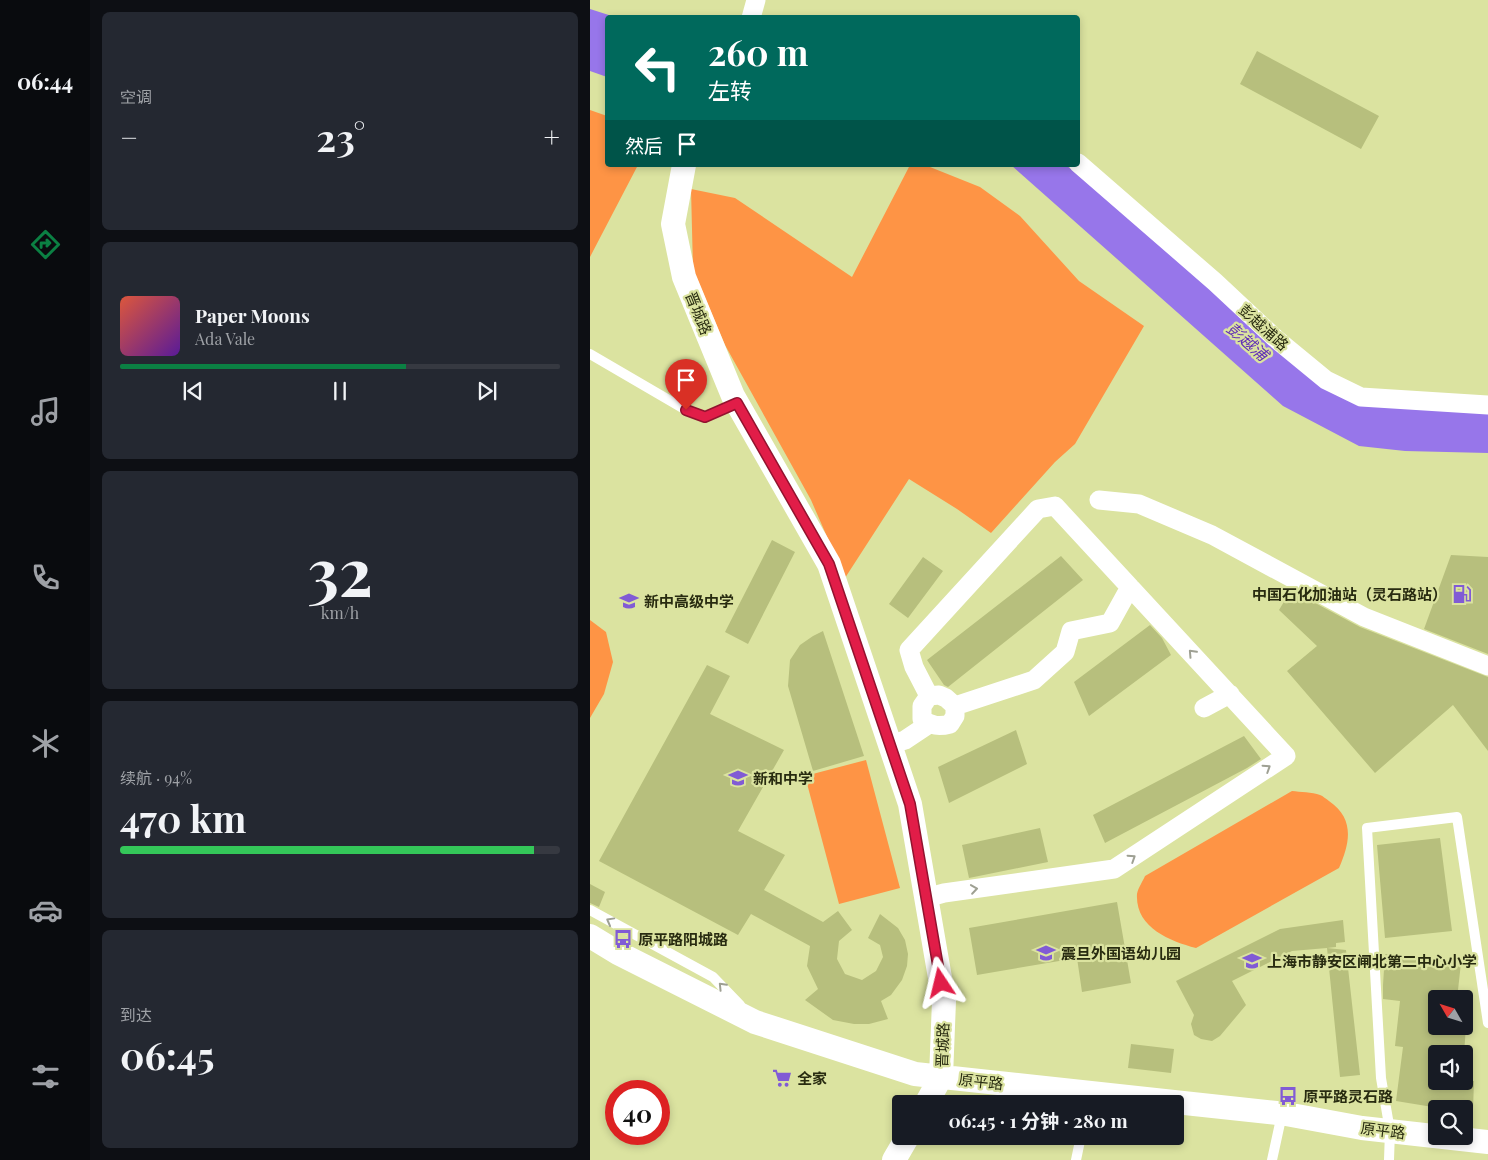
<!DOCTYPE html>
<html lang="zh">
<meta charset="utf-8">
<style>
:root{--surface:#171b24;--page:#242831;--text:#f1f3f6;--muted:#9ea1a6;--line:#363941;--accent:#0b8043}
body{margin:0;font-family:"Playfair Display","Noto Sans SC",serif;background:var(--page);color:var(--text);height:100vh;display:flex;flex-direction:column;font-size:19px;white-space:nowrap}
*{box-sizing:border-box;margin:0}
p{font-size:16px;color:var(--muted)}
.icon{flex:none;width:28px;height:28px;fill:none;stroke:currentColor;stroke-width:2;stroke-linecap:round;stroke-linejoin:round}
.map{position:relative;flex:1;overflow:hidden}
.panel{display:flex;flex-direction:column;gap:12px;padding:12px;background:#0d0f14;width:500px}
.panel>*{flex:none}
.guide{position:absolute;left:15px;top:15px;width:475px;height:152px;border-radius:5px;box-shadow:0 2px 8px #0003;background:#00695c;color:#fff;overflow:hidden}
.needle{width:32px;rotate:309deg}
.buttons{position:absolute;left:838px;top:990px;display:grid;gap:10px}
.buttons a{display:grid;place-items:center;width:45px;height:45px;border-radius:5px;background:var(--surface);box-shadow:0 2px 8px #0003;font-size:25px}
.speed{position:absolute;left:15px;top:1080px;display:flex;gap:10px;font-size:25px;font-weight:700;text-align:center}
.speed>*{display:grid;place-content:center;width:65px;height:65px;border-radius:50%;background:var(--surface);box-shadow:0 2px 8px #0003;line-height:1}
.speed .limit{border:8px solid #d22;background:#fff;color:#111}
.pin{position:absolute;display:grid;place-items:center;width:42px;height:42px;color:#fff;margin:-51px -21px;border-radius:50% 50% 50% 0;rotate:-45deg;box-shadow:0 0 5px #0007}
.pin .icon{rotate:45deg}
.me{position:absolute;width:55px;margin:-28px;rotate:350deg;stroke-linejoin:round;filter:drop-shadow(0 0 4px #0008)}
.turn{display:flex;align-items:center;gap:18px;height:105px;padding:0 20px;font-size:22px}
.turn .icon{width:65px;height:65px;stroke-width:2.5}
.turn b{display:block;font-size:35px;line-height:42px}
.then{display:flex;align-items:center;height:48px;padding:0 20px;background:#0003;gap:10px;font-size:19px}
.big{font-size:38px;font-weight:700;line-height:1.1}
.panel .card{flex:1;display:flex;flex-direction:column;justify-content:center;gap:8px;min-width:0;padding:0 18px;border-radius:8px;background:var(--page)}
.panel .dial{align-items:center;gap:0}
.dial b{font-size:65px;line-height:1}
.song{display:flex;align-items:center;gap:15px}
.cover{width:60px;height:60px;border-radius:8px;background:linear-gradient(135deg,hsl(10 70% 55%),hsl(270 70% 35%))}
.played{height:5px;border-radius:2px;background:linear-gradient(90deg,var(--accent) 65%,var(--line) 65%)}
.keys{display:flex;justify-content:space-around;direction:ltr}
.heat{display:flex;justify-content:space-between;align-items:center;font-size:28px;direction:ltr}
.charge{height:8px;border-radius:4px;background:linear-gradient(90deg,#34c759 94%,var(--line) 0)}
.trip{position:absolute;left:302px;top:1095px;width:292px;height:50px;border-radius:5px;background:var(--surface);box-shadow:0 2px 8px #0003;font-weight:700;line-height:50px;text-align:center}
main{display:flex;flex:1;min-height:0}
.tab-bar{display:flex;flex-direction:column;width:90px;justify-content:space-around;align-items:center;background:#090b0e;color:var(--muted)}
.tab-bar .icon{width:35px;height:35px}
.tab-bar .selected{color:var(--accent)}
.tab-bar b{font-size:22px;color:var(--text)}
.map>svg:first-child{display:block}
</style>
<main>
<nav class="tab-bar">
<b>06:44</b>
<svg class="icon selected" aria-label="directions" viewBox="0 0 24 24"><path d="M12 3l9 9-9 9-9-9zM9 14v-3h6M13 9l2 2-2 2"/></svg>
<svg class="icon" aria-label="music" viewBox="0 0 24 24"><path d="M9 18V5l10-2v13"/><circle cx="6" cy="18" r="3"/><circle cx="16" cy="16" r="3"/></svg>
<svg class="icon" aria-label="phone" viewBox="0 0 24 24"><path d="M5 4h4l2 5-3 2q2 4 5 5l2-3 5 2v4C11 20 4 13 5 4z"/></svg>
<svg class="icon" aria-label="climate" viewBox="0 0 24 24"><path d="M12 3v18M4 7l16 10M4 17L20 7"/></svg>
<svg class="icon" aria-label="car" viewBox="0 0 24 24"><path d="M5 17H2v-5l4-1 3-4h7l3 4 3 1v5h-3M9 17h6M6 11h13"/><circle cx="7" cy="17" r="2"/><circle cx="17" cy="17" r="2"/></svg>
<svg class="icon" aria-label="filters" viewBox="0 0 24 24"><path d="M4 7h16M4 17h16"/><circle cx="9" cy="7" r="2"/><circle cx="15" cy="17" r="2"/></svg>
</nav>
<section class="panel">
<div class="card"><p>空调</p>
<div class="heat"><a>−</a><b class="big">23°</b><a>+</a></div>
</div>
<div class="card">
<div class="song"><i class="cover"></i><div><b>Paper Moons</b><p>Ada Vale</p></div></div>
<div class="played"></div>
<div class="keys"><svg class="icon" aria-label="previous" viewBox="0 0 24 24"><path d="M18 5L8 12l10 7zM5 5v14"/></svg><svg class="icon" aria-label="pause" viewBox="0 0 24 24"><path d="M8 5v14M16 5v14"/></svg><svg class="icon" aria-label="next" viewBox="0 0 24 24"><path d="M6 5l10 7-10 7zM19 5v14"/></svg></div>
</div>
<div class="card dial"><b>32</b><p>km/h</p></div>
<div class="card"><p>续航 · 94%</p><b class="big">470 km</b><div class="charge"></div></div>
<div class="card"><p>到达</p><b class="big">06:45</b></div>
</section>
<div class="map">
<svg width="898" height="1160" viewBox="0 0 898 1160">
<rect width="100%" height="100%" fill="#dbe3a0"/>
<path fill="#fe9445" d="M0 110 17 116 18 165H48L0 257Z
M320 165H335L390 187 430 216 489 281 554 326 485 444 465 462 401 533 367 509 319 479 255 578 221 500 135 345 103 269 101 189 145 198 262 277Z
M0 620 16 632 23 662 14 694 0 718Z
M276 760 310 888 249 904 215 776Z
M702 791C710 792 722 792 730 795 733 796 736 799 739 801 765 819 760 843 749 868L606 948C579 941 545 927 547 894 548 888 553 881 555 876Z"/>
<path fill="#9776ea" d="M0 9 25 17 18 18 17 77 0 71Z
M421 165H476L736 380 771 397 898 405V453L815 451 769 446 693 406Z"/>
<path fill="#b7bf7d" d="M667 51 789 116 771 149 650 84Z
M182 540 205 552 158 644 135 632Z
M861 555 898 557V654L834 629Z
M471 556 493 580 358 687 354 685 337 660Z
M333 557 353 571 318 618 299 604Z
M701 590 770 627 898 677V751L863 705 785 773 697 671 727 646 689 610Z
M560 625 572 638 581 655 499 716 484 682Z
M233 631 274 756 223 771 198 686 200 660 210 645 223 636Z
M117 665 140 676 120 714 194 750 148 831 195 855 174 890 233 922 248 911 262 930 249 941 247 959 255 974 272 980 286 971 293 957 290 945 278 938 290 914 308 928 315 940 318 954 317 966 312 980 301 995 291 1001 298 1019 279 1024H264L243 1020 215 1000 228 989 217 966 220 946 161 914 148 935 9 861Z
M426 730 437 764 359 803 348 767Z
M654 736 671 759 657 768 515 843 503 815Z
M450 828 458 862 379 878 372 845Z
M850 838 862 931 795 938 787 845Z
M0 884 15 892 9 907 0 903Z
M527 902 541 983 492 992 487 958 387 975 379 928Z
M753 920 755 942 746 943V947L737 948 756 950 770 1075 750 1077 737 948 702 951 642 981 656 1005 630 1036 622 1041 611 1039 604 1035 601 1024 604 1015 586 981 690 929Z
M795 954 871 963 867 999H846V1026H876L874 1054 846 1051V1081H884L883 1109H855L806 1101 813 1047 805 1046 810 1001 793 999V985Z
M541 1044 584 1049 581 1073 538 1068Z"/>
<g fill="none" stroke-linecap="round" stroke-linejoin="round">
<path stroke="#fff" stroke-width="10" d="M0 354 96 410 115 417 147 403
M0 910 123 977 150 1005
M486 1160 491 1136
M682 1160 692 1114
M799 1160 800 1131 791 1078 777 828 867 817 898 1023"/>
<path stroke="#fff" stroke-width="19" d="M161 18 166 0
M488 163 625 282 685 338 736 380 771 397 898 405
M509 500 549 504 622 535 774 617 898 666
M349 695 356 698 365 706V716L360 724C349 727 342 726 332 719V706L339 696Z
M365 706 444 680 475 652 481 631 520 623 540 587
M614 708 640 694
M300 745 315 740 339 724
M336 898 354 893 524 869 696 756 465 506 448 509 319 650 324 667 339 696"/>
<path stroke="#fff" stroke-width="24" d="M94 165 83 224 94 277 143 396 239 564 320 804 354 1001 351 1077 336 1104
M0 936 28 953 165 1022 325 1074 696 1114 772 1128 898 1142
M304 1160 318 1136"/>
</g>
<defs><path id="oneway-chevron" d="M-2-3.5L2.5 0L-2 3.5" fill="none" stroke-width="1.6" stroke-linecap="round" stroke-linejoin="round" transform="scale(1.25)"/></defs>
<g stroke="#9ea093">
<use href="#oneway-chevron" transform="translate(602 653) rotate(-133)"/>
<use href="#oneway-chevron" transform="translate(677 768) rotate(-33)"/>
<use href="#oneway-chevron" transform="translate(542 858) rotate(-33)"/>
<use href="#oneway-chevron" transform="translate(384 889) rotate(-8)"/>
<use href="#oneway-chevron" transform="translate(20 921) rotate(-151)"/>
<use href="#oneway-chevron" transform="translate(132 986) rotate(-134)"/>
</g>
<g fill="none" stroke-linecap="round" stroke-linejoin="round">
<g stroke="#92132f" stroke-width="12">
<path id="route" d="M96 410 115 417 147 403 239 564 320 804 351 983"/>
</g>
<use href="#route" stroke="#e11d48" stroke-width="9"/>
</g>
<defs>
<g id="fuel-bare" transform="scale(1.5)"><path d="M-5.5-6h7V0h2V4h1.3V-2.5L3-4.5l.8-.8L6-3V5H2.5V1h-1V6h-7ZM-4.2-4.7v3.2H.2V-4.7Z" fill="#815bd5" stroke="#dbe3a0" stroke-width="2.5" paint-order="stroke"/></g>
<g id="school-bare" transform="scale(1.5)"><path d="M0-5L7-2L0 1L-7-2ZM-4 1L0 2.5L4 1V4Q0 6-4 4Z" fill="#815bd5" stroke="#dbe3a0" stroke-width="2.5" paint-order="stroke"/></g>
<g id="bus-bare" transform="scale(1.5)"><path d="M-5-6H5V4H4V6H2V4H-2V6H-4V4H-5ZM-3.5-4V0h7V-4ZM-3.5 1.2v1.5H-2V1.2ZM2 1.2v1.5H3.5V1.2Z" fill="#815bd5" stroke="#dbe3a0" stroke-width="2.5" paint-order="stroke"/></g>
<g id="supermarket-bare" transform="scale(1.5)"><path d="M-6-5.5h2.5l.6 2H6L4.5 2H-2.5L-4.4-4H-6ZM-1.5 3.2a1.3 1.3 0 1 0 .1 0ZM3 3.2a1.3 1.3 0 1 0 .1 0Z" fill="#815bd5" stroke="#dbe3a0" stroke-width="2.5" paint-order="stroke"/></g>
</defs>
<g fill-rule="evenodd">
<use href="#fuel-bare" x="872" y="594"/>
<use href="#school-bare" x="39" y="601"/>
<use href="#school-bare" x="148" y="778"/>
<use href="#bus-bare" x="33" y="939"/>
<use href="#school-bare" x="456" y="953"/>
<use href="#school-bare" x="662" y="961"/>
<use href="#supermarket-bare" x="192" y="1078"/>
<use href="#bus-bare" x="698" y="1096"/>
</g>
<g text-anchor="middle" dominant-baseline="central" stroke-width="4.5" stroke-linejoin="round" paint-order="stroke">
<g font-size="15" fill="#282b10" stroke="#dbe3a0">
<text transform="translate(109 313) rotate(68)">晋城路</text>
<text transform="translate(674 327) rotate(42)">彭越浦路</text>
<text transform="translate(352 1045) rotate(-88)">晋城路</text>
<text transform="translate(391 1081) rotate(6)">原平路</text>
<text transform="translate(793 1130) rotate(7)">原平路</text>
</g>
<g font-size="15" font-weight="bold" fill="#282b10" stroke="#dbe3a0" text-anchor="start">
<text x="857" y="594" text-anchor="end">中国石化加油站（灵石路站）</text>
<text x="54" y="601">新中高级中学</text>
<text x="163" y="778">新和中学</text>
<text x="48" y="939">原平路阳城路</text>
<text x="471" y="953">震旦外国语幼儿园</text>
<text x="677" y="961">上海市静安区闸北第二中心小学</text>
<text x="207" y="1078">全家</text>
<text x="713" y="1096">原平路灵石路</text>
</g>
<g font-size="16" font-style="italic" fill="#612eb6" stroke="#dbe3a0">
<text transform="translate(658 341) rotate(41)">彭越浦</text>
</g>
</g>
</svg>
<div class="buttons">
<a><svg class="needle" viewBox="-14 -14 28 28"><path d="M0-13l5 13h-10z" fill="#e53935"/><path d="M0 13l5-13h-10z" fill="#9ea1a6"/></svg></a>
<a><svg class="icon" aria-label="sound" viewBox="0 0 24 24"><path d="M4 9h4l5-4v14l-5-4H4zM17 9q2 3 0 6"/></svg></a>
<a><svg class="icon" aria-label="search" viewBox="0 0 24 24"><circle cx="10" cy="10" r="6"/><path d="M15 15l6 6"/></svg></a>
</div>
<div class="speed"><div class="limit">40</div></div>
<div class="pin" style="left:96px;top:410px;background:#d93025"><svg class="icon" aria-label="arrive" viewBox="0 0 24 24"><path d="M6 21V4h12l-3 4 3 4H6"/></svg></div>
<svg class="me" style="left:351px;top:983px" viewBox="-20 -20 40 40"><path d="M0-17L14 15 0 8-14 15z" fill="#e11d48" stroke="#fff" stroke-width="4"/></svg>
<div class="trip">06:45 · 1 分钟 · 280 m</div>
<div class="guide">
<div class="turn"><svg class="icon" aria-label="left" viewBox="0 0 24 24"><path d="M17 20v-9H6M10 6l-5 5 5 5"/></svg><div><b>260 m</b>左转</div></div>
<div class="then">然后<svg class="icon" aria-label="arrive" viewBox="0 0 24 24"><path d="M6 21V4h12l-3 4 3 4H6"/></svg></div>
</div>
</div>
</main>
